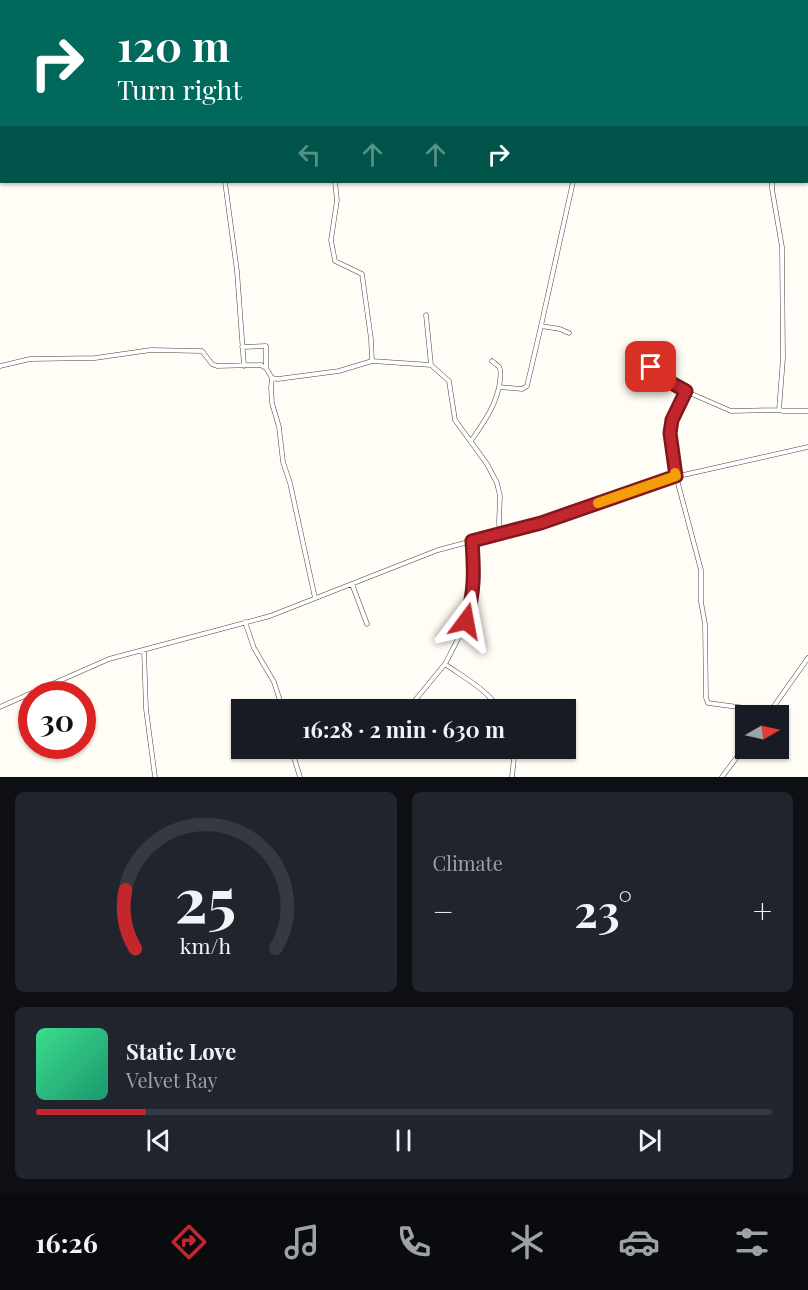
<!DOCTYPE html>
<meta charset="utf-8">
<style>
:root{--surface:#171b24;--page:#20242c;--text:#f1f3f6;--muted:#9ea1a6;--line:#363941;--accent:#c4262e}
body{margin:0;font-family:"Playfair Display",serif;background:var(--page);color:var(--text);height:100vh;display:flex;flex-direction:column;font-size:22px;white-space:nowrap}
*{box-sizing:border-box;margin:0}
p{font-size:20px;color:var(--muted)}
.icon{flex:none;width:33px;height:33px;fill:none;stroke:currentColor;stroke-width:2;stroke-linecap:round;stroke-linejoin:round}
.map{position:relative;height:777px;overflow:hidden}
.panel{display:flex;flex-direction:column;gap:15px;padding:15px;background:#0d0f14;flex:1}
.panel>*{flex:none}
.banner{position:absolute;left:0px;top:0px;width:808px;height:183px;box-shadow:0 2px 4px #0004;background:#00695c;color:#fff;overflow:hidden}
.needle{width:39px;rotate:81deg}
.fabs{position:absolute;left:735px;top:705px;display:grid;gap:12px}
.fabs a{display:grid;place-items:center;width:54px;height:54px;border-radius:0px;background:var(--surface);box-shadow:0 2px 4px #0004;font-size:30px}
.speed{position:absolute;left:18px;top:681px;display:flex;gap:12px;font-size:30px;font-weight:700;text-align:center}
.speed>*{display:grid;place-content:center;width:78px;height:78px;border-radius:50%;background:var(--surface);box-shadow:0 2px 4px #0004;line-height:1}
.speed .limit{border:9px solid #d22;background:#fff;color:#111}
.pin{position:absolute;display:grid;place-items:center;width:51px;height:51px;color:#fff;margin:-26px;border-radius:12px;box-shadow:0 3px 9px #0006}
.me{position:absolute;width:66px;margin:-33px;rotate:13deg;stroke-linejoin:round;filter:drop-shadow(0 0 4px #0008)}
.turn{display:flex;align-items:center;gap:21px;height:126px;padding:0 18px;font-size:27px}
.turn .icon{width:78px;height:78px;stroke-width:2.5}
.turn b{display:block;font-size:42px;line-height:51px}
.lanes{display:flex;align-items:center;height:57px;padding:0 18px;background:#0003;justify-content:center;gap:30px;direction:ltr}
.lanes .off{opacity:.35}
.big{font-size:45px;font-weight:700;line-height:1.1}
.panel .card{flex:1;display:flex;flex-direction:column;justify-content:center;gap:9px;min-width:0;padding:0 21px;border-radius:9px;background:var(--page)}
.panel .dial{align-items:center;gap:0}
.dial svg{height:156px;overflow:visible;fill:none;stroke:var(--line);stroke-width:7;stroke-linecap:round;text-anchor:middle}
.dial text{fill:var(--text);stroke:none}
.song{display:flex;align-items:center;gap:18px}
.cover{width:72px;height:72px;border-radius:9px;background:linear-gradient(135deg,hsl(150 70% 55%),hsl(160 70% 35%))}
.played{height:6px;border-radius:3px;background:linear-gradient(90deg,var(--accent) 15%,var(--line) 15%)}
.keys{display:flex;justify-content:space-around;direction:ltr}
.heat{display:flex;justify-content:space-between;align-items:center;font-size:33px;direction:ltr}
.panel .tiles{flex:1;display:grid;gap:15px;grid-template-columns:1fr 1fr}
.card:last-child{grid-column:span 2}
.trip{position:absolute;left:231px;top:699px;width:345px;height:60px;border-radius:0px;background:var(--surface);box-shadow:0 2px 4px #0004;font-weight:700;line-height:60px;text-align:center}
.tabs{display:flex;height:96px;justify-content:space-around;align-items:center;background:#090b0e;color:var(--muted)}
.tabs .icon{width:42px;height:42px}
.tabs .active{color:var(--accent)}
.tabs b{font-size:27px;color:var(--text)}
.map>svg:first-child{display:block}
</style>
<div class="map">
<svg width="808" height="777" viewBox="0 0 808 777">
<rect width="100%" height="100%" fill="#fffdf5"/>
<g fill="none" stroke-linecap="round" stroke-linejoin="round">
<path stroke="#b9e0f7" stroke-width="8" d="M716 0 717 2
M807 28H808"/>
<g stroke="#444" stroke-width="5">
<path id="street" d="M200 0 201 2
M289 0V2
M206 2 216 0
M807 164H808
M225 182 237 271 244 366
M772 182V189L782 247 783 358 779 410
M426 315 431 365
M541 326 560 329 569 333
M242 347 266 346V367
M372 361 431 365 449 381 455 420 487 464 497 483 500 496 499 522 500 534
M0 366 30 359 95 358 151 350 202 351 212 364 217 366 261 365 266 368 272 378 278 379 339 371 372 361 371 339 362 274 335 261 331 240 337 200 335 182
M651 367 668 381 685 391 731 411 779 410 783 411H808
M272 378 271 388 272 403 279 427 283 462 290 483 315 598
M499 387 522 389 527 386 541 326 573 182
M685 391 672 420 670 433 676 476 701 570V602L705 624 706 698 708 703 776 712
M471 441C483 423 497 405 500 381 500 377 502 371 499 367 499 366 493 362 492 361
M472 541C473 560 475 580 472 598 468 622 456 643 445 664 463 677 488 690 500 710
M352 584 367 624
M245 622 254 648 274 682 283 710
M144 650 146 709 155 777
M0 707 109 659 270 616 438 550 541 523 670 478 808 447
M407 710 445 664
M767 716 808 658
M291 748 300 777
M512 777 514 758 512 748
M722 777 746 745"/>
</g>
<use href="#street" stroke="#fff" stroke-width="4"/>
</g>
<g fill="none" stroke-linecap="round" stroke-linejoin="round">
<g stroke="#7f191e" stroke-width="15">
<path id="route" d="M466 621C475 591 474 571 472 541L541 523 676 476 670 433 672 420 686 391 668 381 651 367"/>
</g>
<use href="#route" stroke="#c4262e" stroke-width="10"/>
<path stroke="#f59e0b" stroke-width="10" d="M598 503 676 476 675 473"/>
</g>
</svg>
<div class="fabs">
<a><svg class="needle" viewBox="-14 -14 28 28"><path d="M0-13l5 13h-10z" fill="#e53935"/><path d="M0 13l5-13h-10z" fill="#9ea1a6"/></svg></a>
</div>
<div class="speed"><div class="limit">30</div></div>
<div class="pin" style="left:651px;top:367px;background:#d93025"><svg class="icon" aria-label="arrive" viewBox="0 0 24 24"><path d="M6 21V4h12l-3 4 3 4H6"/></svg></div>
<svg class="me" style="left:466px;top:621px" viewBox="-20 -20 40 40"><path d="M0-17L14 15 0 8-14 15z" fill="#c4262e" stroke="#fff" stroke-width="4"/></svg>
<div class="trip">16:28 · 2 min · 630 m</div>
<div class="banner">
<div class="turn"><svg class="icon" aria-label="right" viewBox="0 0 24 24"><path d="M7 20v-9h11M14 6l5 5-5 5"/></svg><div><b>120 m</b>Turn right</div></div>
<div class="lanes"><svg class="icon off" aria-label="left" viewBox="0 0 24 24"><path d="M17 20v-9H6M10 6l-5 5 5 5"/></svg><svg class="icon off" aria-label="ahead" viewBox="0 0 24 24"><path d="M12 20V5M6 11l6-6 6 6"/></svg><svg class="icon off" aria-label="ahead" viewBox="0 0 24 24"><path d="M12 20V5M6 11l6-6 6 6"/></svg><svg class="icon" aria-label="right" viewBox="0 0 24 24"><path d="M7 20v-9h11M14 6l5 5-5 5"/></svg></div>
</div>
</div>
<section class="panel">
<div class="tiles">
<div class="card dial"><svg viewBox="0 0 100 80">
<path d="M14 69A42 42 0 1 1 86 69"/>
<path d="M14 69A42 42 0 0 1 9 39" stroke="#c4262e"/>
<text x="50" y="56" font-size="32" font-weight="700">25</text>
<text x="50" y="72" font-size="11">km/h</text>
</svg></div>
<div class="card"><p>Climate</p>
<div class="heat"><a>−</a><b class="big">23°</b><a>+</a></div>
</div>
<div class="card">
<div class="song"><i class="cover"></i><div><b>Static Love</b><p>Velvet Ray</p></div></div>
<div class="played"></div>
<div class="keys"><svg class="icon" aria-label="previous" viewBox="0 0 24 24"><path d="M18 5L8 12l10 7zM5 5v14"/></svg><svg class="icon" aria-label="pause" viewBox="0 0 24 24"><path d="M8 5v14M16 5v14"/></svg><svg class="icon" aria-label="next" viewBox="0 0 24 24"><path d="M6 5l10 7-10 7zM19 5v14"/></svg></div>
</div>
</div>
</section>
<nav class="tabs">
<b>16:26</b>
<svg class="icon active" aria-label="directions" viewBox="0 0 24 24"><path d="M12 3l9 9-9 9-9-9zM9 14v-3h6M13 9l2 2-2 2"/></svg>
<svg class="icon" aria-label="music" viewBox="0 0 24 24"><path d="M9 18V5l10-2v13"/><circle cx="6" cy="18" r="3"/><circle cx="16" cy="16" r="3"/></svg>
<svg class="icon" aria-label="phone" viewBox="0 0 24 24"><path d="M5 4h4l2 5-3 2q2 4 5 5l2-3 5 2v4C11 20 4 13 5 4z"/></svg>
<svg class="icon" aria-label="climate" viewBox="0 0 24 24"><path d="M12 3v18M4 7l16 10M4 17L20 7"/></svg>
<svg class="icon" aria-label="car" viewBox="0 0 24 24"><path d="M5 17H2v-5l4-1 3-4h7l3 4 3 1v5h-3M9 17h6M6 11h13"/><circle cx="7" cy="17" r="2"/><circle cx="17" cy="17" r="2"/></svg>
<svg class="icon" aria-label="filters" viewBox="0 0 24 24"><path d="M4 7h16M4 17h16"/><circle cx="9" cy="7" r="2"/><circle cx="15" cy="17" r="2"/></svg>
</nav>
